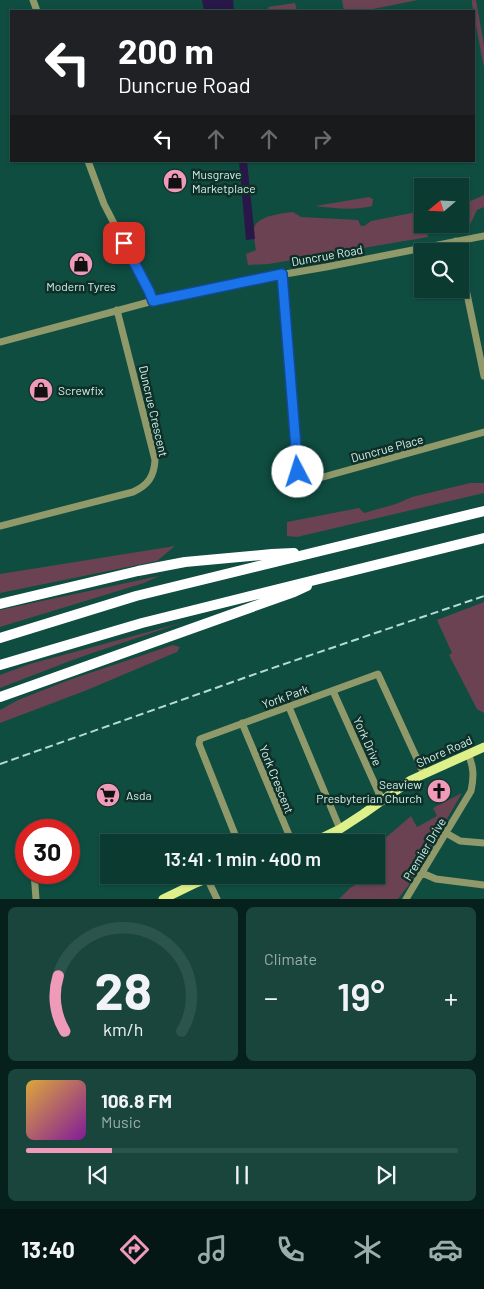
<!DOCTYPE html>
<meta charset="utf-8">
<style>
:root{--surface:#0b3a31;--page:#19453d;--text:#f1f3f6;--muted:#9aadab;--line:#2b544d;--accent:#ef9ab8}
body{margin:0;font-family:Barlow,sans-serif;background:var(--page);color:var(--text);height:100vh;display:flex;flex-direction:column;font-size:19px;white-space:nowrap}
*{box-sizing:border-box;margin:0}
p{font-size:16px;color:var(--muted)}
.icon{flex:none;width:28px;height:28px;fill:none;stroke:currentColor;stroke-width:2;stroke-linecap:round;stroke-linejoin:round}
.map{position:relative;height:899px;overflow:hidden}
.side{display:flex;flex-direction:column;gap:8px;padding:8px;background:#06201b;flex:1}
.side>*{flex:none}
.hud{position:absolute;left:10px;top:10px;width:465px;height:152px;border-radius:0px;box-shadow:0 1px 4px #0004,0 0 0 1px var(--line);background:#202124;color:#fff;overflow:hidden}
.needle{width:32px;rotate:251deg}
.buttons{position:absolute;left:414px;top:178px;display:grid;gap:10px}
.buttons a{display:grid;place-items:center;width:55px;height:55px;border-radius:0px;background:var(--surface);box-shadow:0 1px 4px #0004,0 0 0 1px var(--line);font-size:25px}
.speed{position:absolute;left:15px;top:819px;display:flex;gap:10px;font-size:25px;font-weight:700;text-align:center}
.speed>*{display:grid;place-content:center;width:65px;height:65px;border-radius:50%;background:var(--surface);box-shadow:0 1px 4px #0004,0 0 0 1px var(--line);line-height:1}
.speed .limit{border:8px solid #d22;background:#fff;color:#111}
.pin{position:absolute;display:grid;place-items:center;width:42px;height:42px;color:#fff;margin:-21px;border-radius:10px;box-shadow:0 2px 8px #0006}
.me{position:absolute;width:55px;margin:-28px;rotate:355deg;stroke-linejoin:round;filter:drop-shadow(0 0 4px #0008)}
.turn{display:flex;align-items:center;gap:18px;height:105px;padding:0 25px;font-size:22px}
.turn .icon{width:65px;height:65px;stroke-width:2.5}
.turn b{display:block;font-size:35px;line-height:42px}
.lanes{display:flex;align-items:center;height:48px;padding:0 25px;background:#0003;justify-content:center;gap:25px;direction:ltr}
.lanes .off{opacity:.35}
.big{font-size:38px;font-weight:600;line-height:1.1}
.side .tile{flex:1;display:flex;flex-direction:column;justify-content:center;gap:8px;min-width:0;padding:0 18px;border-radius:8px;background:var(--page)}
.side .dial{align-items:center;gap:0}
.dial svg{height:130px;overflow:visible;fill:none;stroke:var(--line);stroke-width:7;stroke-linecap:round;text-anchor:middle}
.dial text{fill:var(--text);stroke:none}
.song{display:flex;align-items:center;gap:15px}
.cover{width:60px;height:60px;border-radius:8px;background:linear-gradient(135deg,hsl(40 70% 55%),hsl(290 70% 35%))}
.played{height:5px;border-radius:2px;background:linear-gradient(90deg,var(--accent) 20%,var(--line) 20%)}
.keys{display:flex;justify-content:space-around;direction:ltr}
.heat{display:flex;justify-content:space-between;align-items:center;font-size:28px;direction:ltr}
.side .tiles{flex:1;display:grid;gap:8px;grid-template-columns:1fr 1fr}
.tile:last-child{grid-column:span 2}
.trip{position:absolute;left:100px;top:834px;width:285px;height:50px;border-radius:0px;background:var(--surface);box-shadow:0 1px 4px #0004,0 0 0 1px var(--line);font-weight:600;line-height:50px;text-align:center}
.tabs{display:flex;height:80px;justify-content:space-around;align-items:center;background:#041714;color:var(--muted)}
.tabs .icon{width:35px;height:35px}
.tabs .selected{color:var(--accent)}
.tabs b{font-size:22px;color:var(--text)}
.map>svg:first-child{display:block}
</style>
<div class="map">
<svg width="484" height="899" viewBox="0 0 484 899">
<rect width="100%" height="100%" fill="#0f4d41"/>
<path fill="#6b4251" d="M342 0H418L363 11H344Z
M472 0H476L484 45V68L472 4Z
M295 3 297 11H269L268 7Z
M484 195V207L477 210 468 229 451 234 446 224H460V203L473 200Z
M369 197 373 199 372 206C353 211 334 208 315 206Z
M422 211V224H426L428 237 269 264 248 265 246 254 256 250C255 244 253 235 254 229 255 216 283 213 293 212L301 217 358 220 361 226H364L371 221Z
M470 483H484V493L297 537 287 536V522L359 508 364 513 396 504 412 497Z
M175 546 157 561 0 593V574Z
M159 576 144 583 0 627V610Z
M484 602V713L477 709 449 655 452 653 437 620Z
M181 623 75 659 0 688V675L30 664Z
M173 645 180 647 177 652 87 690 0 723V710L18 700 69 680Z
M462 793 408 886 398 899H339L350 888 357 884 355 875H376V846L411 816 417 827 437 816 433 808Z"/>
<path fill="#2a174a" d="M202 0H233L234 11H204Z
M239 161H247L255 239 246 240Z"/>
<g fill="none" stroke-linecap="round" stroke-linejoin="round">
<path stroke="#90996a" stroke-width="7" d="M33 0 37 11
M88 161 104 204 149 291 153 301
M456 241 458 251
M460 260 484 376
M282 274 298 472 302 477 316 479 484 432
M0 342 153 301 239 282 326 267 484 236
M0 526 133 492C148 485 154 477 155 460L117 310
M333 691 382 800
M289 707 340 829
M242 723 292 842
M446 833 460 841 484 843
M238 842 199 744 200 739 378 674 424 774
M34 872 36 899
M422 873 436 879 484 885
M207 878 217 899
M406 899 471 791C474 777 474 767 468 754"/>
<path stroke="#def08a" stroke-width="9" d="M313 842 340 829 363 814 411 780 484 747
M163 899 196 883 215 875"/>
<path stroke="#fff" stroke-width="10" d="M0 604 138 571 185 562 272 554 294 553
M0 638 136 596 484 511
M0 665 142 623 484 538
M0 697 294 592 307 586"/>
<path stroke="#b5dcd2" stroke-width="2" stroke-dasharray="8 4" stroke-linecap="butt" d="M0 764 261 672 484 596"/>
</g>
<g fill="none" stroke-linecap="round" stroke-linejoin="round">
<g stroke="#114b97" stroke-width="12">
<path id="route" d="M124 243 149 291 153 301 282 274 298 472"/>
</g>
<use href="#route" stroke="#1a73e8" stroke-width="9"/>
</g>
<defs>
<g id="shop-disc" transform="scale(1.25)"><circle r="9.5" fill="#ef9ab8" stroke="#0f2f28"/><path d="M-5-2.5h2.3a2.7 3.5 0 0 1 5.4 0H5L5.5 6h-11ZM-1.5-2.5h3a1.5 2.3 0 0 0-3 0Z" fill="#111"/></g>
<g id="church-disc" transform="scale(1.25)"><circle r="9.5" fill="#ef9ab8" stroke="#0f2f28"/><path d="M-1.2-6h2.4v3.5h3.3v2.4h-3.3V6h-2.4V-.1h-3.3v-2.4h3.3Z" fill="#111"/></g>
<g id="supermarket-disc" transform="scale(1.25)"><circle r="9.5" fill="#ef9ab8" stroke="#0f2f28"/><path d="M-6-5.5h2.5l.6 2H6L4.5 2H-2.5L-4.4-4H-6ZM-1.5 3.2a1.3 1.3 0 1 0 .1 0ZM3 3.2a1.3 1.3 0 1 0 .1 0Z" fill="#111"/></g>
</defs>
<g fill-rule="evenodd">
<use href="#shop-disc" x="175" y="181"/>
<use href="#shop-disc" x="81" y="264"/>
<use href="#shop-disc" x="41" y="390"/>
<use href="#church-disc" x="439" y="791"/>
<use href="#supermarket-disc" x="108" y="795"/>
</g>
<g text-anchor="middle" dominant-baseline="central" stroke-width="5" stroke-linejoin="round" paint-order="stroke">
<g font-size="12" fill="#cef2e8" stroke="#0f2f28" text-anchor="start">
<text x="192" y="174">Musgrave<tspan x="192" dy="14">Marketplace</tspan></text>
<text x="81" y="286" text-anchor="middle">Modern Tyres</text>
<text x="58" y="390">Screwfix</text>
<text x="422" y="784" text-anchor="end">Seaview<tspan x="422" dy="14">Presbyterian Church</tspan></text>
<text x="126" y="795">Asda</text>
</g>
<g font-size="12" fill="#cef2e8" stroke="#0f2f28">
<text transform="translate(327 255) rotate(-10)">Duncrue Road</text>
<text transform="translate(154 411) rotate(77)">Duncrue Crescent</text>
<text transform="translate(387 448) rotate(-15)">Duncrue Place</text>
<text transform="translate(285 696) rotate(-20)">York Park</text>
<text transform="translate(368 741) rotate(66)">York Drive</text>
<text transform="translate(444 751) rotate(-24)">Shore Road</text>
<text transform="translate(277 779) rotate(68)">York Crescent</text>
<text transform="translate(424 849) rotate(-59)">Premier Drive</text>
</g>
</g>
</svg>
<div class="buttons">
<a><svg class="needle" viewBox="-14 -14 28 28"><path d="M0-13l5 13h-10z" fill="#e53935"/><path d="M0 13l5-13h-10z" fill="#9aadab"/></svg></a>
<a><svg class="icon" aria-label="search" viewBox="0 0 24 24"><circle cx="10" cy="10" r="6"/><path d="M15 15l6 6"/></svg></a>
</div>
<div class="speed"><div class="limit">30</div></div>
<div class="pin" style="left:124px;top:243px;background:#d93025"><svg class="icon" aria-label="arrive" viewBox="0 0 24 24"><path d="M6 21V4h12l-3 4 3 4H6"/></svg></div>
<svg class="me" style="left:298px;top:472px" viewBox="-20 -20 40 40"><circle r="19" fill="#fff"/><path d="M0-13L10 11 0 6-10 11z" fill="#1a73e8"/></svg>
<div class="trip">13:41 · 1 min · 400 m</div>
<div class="hud">
<div class="turn"><svg class="icon" aria-label="left" viewBox="0 0 24 24"><path d="M17 20v-9H6M10 6l-5 5 5 5"/></svg><div><b>200 m</b>Duncrue Road</div></div>
<div class="lanes"><svg class="icon" aria-label="left" viewBox="0 0 24 24"><path d="M17 20v-9H6M10 6l-5 5 5 5"/></svg><svg class="icon off" aria-label="ahead" viewBox="0 0 24 24"><path d="M12 20V5M6 11l6-6 6 6"/></svg><svg class="icon off" aria-label="ahead" viewBox="0 0 24 24"><path d="M12 20V5M6 11l6-6 6 6"/></svg><svg class="icon off" aria-label="right" viewBox="0 0 24 24"><path d="M7 20v-9h11M14 6l5 5-5 5"/></svg></div>
</div>
</div>
<section class="side">
<div class="tiles">
<div class="tile dial"><svg viewBox="0 0 100 80">
<path d="M14 69A42 42 0 1 1 86 69"/>
<path d="M14 69A42 42 0 0 1 10 35" stroke="#ef9ab8"/>
<text x="50" y="56" font-size="32" font-weight="700">28</text>
<text x="50" y="72" font-size="11">km/h</text>
</svg></div>
<div class="tile"><p>Climate</p>
<div class="heat"><a>−</a><b class="big">19°</b><a>+</a></div>
</div>
<div class="tile">
<div class="song"><i class="cover"></i><div><b>106.8 FM</b><p>Music</p></div></div>
<div class="played"></div>
<div class="keys"><svg class="icon" aria-label="previous" viewBox="0 0 24 24"><path d="M18 5L8 12l10 7zM5 5v14"/></svg><svg class="icon" aria-label="pause" viewBox="0 0 24 24"><path d="M8 5v14M16 5v14"/></svg><svg class="icon" aria-label="next" viewBox="0 0 24 24"><path d="M6 5l10 7-10 7zM19 5v14"/></svg></div>
</div>
</div>
</section>
<nav class="tabs">
<b>13:40</b>
<svg class="icon selected" aria-label="directions" viewBox="0 0 24 24"><path d="M12 3l9 9-9 9-9-9zM9 14v-3h6M13 9l2 2-2 2"/></svg>
<svg class="icon" aria-label="music" viewBox="0 0 24 24"><path d="M9 18V5l10-2v13"/><circle cx="6" cy="18" r="3"/><circle cx="16" cy="16" r="3"/></svg>
<svg class="icon" aria-label="phone" viewBox="0 0 24 24"><path d="M5 4h4l2 5-3 2q2 4 5 5l2-3 5 2v4C11 20 4 13 5 4z"/></svg>
<svg class="icon" aria-label="climate" viewBox="0 0 24 24"><path d="M12 3v18M4 7l16 10M4 17L20 7"/></svg>
<svg class="icon" aria-label="car" viewBox="0 0 24 24"><path d="M5 17H2v-5l4-1 3-4h7l3 4 3 1v5h-3M9 17h6M6 11h13"/><circle cx="7" cy="17" r="2"/><circle cx="17" cy="17" r="2"/></svg>
</nav>
